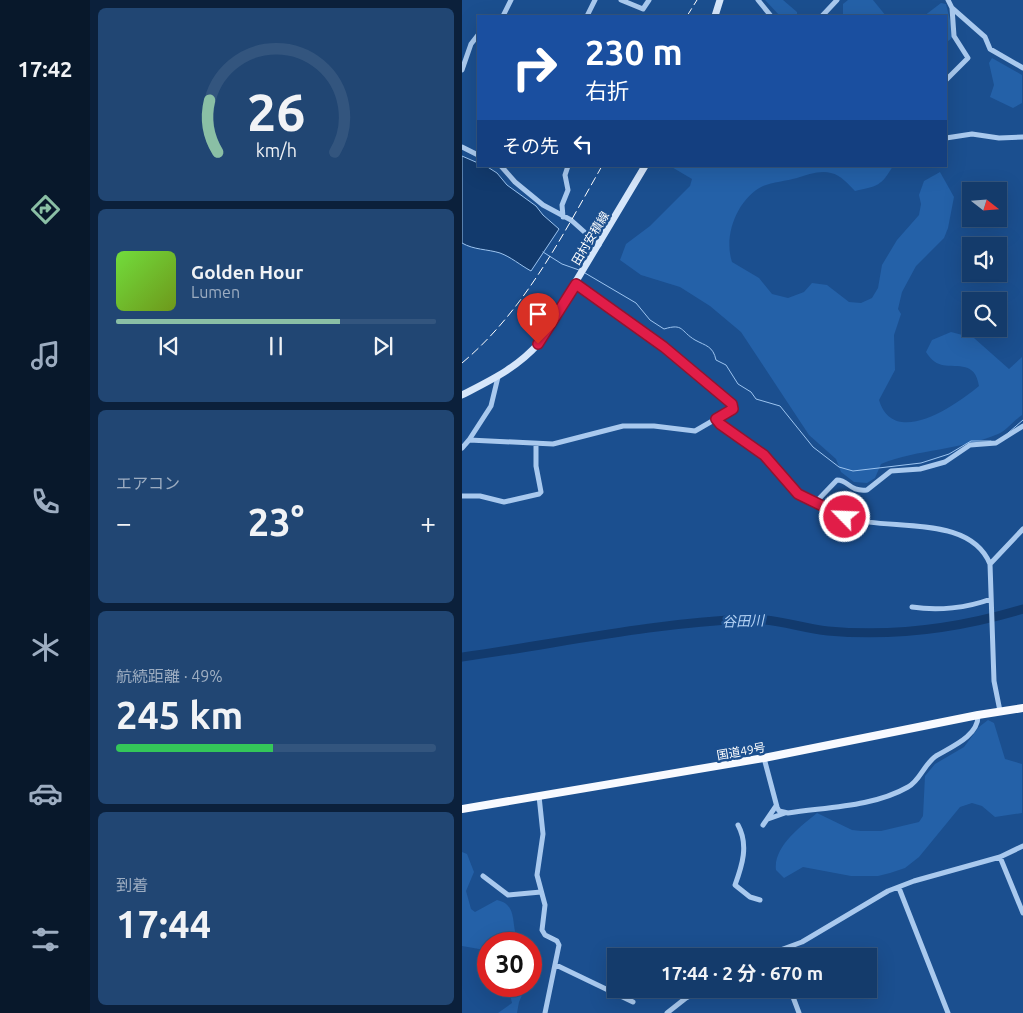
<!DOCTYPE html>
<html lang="ja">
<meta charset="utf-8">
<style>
:root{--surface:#143b6b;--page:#214673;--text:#f1f3f6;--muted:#9dadc1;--line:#33557e;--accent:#8abfa5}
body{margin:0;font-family:Ubuntu,"Noto Sans JP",sans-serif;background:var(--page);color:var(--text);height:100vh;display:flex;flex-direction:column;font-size:19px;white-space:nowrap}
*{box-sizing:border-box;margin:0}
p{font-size:16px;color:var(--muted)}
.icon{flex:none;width:28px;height:28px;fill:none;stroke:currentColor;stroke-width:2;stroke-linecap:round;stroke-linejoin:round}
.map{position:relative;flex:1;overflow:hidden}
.side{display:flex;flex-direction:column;gap:8px;padding:8px;background:#0b203b;width:372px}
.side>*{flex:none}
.top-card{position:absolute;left:15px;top:15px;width:470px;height:152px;border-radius:0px;box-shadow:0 5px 20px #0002,0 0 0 1px var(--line);background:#1a4fa0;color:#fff;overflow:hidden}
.needle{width:32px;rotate:107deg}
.tools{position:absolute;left:500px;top:182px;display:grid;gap:10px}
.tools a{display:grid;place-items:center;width:45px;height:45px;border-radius:0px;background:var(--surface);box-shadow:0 5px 20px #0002,0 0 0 1px var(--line);font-size:25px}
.speed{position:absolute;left:15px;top:932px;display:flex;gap:10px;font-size:25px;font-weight:700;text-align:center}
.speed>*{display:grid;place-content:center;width:65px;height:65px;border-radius:50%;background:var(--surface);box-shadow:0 5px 20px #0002,0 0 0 1px var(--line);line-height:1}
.speed .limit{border:8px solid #d22;background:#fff;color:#111}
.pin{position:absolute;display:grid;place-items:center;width:42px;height:42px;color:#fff;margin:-51px -21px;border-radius:50% 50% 50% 0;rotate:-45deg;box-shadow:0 0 5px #0007}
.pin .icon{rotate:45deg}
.me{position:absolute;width:55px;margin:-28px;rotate:294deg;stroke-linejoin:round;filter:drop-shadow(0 0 4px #0008)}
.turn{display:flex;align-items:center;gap:18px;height:105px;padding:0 25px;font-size:22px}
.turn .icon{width:65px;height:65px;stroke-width:2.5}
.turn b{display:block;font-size:35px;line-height:42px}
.then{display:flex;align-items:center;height:48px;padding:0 25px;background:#0003;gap:10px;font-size:19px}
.big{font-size:38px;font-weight:700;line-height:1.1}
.side .card{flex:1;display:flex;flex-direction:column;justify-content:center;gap:8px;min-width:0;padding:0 18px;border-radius:8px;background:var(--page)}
.side .dial{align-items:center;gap:0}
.dial svg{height:130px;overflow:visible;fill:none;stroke:var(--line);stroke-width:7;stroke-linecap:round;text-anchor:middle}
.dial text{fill:var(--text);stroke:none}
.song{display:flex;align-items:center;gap:15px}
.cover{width:60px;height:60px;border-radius:8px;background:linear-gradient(135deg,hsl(100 70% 55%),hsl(80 70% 35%))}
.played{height:5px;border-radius:2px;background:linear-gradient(90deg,var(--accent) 70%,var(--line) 70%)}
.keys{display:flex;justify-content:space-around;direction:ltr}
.heat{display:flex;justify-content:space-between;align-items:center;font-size:28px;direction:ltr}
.charge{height:8px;border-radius:4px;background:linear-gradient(90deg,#34c759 49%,var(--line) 0)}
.trip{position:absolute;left:145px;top:948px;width:270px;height:50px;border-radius:0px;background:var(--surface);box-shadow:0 5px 20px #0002,0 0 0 1px var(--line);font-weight:700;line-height:50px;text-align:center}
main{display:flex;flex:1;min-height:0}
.menu{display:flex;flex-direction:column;width:90px;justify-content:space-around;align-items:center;background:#08182b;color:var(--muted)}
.menu .icon{width:35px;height:35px}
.menu .on{color:var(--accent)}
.menu b{font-size:22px;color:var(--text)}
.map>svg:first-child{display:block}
</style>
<main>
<nav class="menu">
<b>17:42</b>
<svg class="icon on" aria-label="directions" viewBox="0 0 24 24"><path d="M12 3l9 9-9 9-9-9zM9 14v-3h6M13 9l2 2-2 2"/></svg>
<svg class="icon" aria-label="music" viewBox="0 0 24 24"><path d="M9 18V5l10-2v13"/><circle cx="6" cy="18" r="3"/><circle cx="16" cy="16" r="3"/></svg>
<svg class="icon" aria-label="phone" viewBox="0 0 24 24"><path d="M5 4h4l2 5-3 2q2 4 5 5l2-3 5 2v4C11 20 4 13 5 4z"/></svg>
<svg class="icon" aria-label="climate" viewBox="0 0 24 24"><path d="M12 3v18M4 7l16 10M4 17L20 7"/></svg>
<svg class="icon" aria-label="car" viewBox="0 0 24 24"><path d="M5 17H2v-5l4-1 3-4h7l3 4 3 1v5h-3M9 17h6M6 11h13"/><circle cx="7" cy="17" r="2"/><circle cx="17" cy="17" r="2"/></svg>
<svg class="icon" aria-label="filters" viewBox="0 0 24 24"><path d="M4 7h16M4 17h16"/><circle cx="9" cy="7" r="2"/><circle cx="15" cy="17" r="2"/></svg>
</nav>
<section class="side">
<div class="card dial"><svg viewBox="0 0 100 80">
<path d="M14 69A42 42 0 1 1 86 69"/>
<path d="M14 69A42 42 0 0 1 9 37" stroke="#8abfa5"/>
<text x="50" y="56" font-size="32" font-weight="700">26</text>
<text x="50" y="72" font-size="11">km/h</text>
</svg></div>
<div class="card">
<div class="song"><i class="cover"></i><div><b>Golden Hour</b><p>Lumen</p></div></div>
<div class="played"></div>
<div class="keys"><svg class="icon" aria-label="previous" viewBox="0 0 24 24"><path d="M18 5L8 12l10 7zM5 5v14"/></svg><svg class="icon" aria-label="pause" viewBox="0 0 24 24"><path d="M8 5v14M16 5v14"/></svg><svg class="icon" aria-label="next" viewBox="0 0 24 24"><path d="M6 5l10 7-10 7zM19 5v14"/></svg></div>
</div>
<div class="card"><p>エアコン</p>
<div class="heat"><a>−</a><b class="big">23°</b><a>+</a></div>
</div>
<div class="card"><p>航続距離 · 49%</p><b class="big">245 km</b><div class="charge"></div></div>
<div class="card"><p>到着</p><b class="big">17:44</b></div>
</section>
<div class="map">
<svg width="561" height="1013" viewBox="0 0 561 1013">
<rect width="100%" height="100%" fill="#1b4f8f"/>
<path fill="#2461a8" d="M303 0H321L335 12V16H318Z
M386 0H411L424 16H381V4Z
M479 3 484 4 492 36 484 43V16H462Z
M530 58 560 75V103L551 108 528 97 532 85 527 63Z
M208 166H431C419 186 416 186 393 191 386 184 379 175 369 173 358 170 345 175 335 178 324 181 311 182 301 186 276 198 261 235 270 262L297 278 310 294 326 298 342 292 350 283 365 285 387 302 399 303 410 298 416 288 420 265 435 240 457 215 459 204 457 195 462 181 478 172 492 197 486 228 482 238 454 266 440 292 436 309 439 314 432 335 433 370 417 400C432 449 494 405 517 386 513 361 497 368 480 365 472 363 468 358 464 352L470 340 489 332 512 338 547 369 560 357V415C552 420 545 430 536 434 499 450 456 449 419 464L413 478 405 483 392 482 379 472 374 459 347 435 279 332 248 306 218 287 179 275 158 260 164 244 188 226 228 186 230 179Z
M526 720 532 723 543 759 560 764V813L533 817 520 806 510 803 498 807 457 857 443 868 428 873 416 876H389L341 867 322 878 314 870C311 847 339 826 355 813L390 830 399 831H419L457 822 461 816 463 776 473 764 502 747 517 727Z
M0 852 5 854 12 872 4 891 9 909 13 912 35 900C58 905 47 928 58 944H26V957L23 950 0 946Z
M46 986H64L57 1002 55 1013H36L50 1003Z"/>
<path fill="#123a6d" stroke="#9cc4f0" d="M0 156 16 163V166H24L35 173 45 185 74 206 81 215 97 229 69 271C58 265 49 257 38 253 25 249 12 250 0 243Z"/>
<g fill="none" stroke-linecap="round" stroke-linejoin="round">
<path stroke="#9cc4f0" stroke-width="1" d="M81 252 100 264 117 270
M123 273 174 303 188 320 202 329C222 323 218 331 233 340 244 346 251 346 254 360L264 365 276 384 289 392 294 399 318 406 351 447 377 467 391 471 459 463 487 454 509 441H529
M546 433 561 420"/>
<path stroke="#123a6d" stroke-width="9" d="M0 657C94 644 189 623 285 619 313 618 338 628 366 631 432 637 498 628 561 609"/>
<path stroke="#a9c9ee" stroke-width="5" d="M159 0 181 9 187 0
M296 0 309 16
M490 8 523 37 528 49 561 68
M41 16 49 0
M125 16 133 0
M360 16 375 0
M0 70 9 44 16 35
M484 80 506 58 492 36 490 8 486 0
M484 138 510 134 537 138 561 137
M0 147 16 155
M39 166 53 182 81 205 109 220 137 245
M101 217 100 205 106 190 103 175 106 166
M254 419C266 435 285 442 300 453 310 461 316 473 325 482 340 499 362 509 383 517 426 532 507 513 528 564L532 681 538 711
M7 440 29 406 36 377
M0 448 7 440 91 444 161 426H192L233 431 271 409 270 404 202 347 114 284
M0 496H18L42 502 77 494 79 492 74 466V444
M353 503 375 480C387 480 387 492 405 490L429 471 458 469 483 462 508 445 534 443 561 426
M528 564 561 529
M450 607C476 611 505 608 529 599
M302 758 315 807 317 811 326 813C365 807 411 807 446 787 458 781 462 764 474 756 489 747 517 736 516 715
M77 796 81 834 75 875 83 905 80 930 83 935 95 941 97 945 83 1013
M306 819 323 813
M276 825C287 845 280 866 273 885L288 897 298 900
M301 825 314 806
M538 857 561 913
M21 876 46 895 79 892
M437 888 486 1013
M302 956 340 942 426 891 452 881 538 857 561 846
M94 965 171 1002
M328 989 337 1013
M205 1013 224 998 241 989"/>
<path stroke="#d6e6fa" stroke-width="7" d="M253 16 258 0
M0 395C29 380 55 368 77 343L183 166"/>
<path stroke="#f8faff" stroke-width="8" d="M0 809 302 758 516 715 561 708"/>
<path stroke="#fff" stroke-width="1" stroke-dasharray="9 4" stroke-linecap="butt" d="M225 16 235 0
M0 363C63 310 100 236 140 166"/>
</g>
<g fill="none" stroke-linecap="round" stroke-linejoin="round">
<g stroke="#92132f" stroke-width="12">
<path id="route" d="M76 344 114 284 202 347 270 404 271 409 254 419 258 424 302 455 336 494 383 517"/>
</g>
<use href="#route" stroke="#e11d48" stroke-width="9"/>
</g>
<g text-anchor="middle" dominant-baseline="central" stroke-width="5" stroke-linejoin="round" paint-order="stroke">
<g font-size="12" fill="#fff" stroke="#1b4f8f">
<text transform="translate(128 238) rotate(-59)">田村安積線</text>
<text transform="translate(279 751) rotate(-10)">国道49号</text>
</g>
<g font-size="14" font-style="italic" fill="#b5d3f5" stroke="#1b4f8f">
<text transform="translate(281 621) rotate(-2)">谷田川</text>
</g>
</g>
</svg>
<div class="tools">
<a><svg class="needle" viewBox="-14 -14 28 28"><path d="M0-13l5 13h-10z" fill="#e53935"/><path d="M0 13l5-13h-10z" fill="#9dadc1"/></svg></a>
<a><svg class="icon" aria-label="sound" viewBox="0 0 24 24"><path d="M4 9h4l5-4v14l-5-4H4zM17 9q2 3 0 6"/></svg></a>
<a><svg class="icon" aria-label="search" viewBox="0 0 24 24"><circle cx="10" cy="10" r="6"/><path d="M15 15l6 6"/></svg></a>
</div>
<div class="speed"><div class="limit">30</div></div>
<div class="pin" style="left:76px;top:344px;background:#d93025"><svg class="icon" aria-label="arrive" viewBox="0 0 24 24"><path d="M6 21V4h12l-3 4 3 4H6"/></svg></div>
<svg class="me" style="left:383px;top:517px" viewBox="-20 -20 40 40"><circle r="17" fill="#e11d48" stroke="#fff" stroke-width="3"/><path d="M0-11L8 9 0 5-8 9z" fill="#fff"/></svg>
<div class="trip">17:44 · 2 分 · 670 m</div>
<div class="top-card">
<div class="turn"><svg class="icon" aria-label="right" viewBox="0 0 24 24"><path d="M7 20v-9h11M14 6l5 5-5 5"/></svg><div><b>230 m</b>右折</div></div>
<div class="then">その先<svg class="icon" aria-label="left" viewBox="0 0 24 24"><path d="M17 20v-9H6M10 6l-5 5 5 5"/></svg></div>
</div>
</div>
</main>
